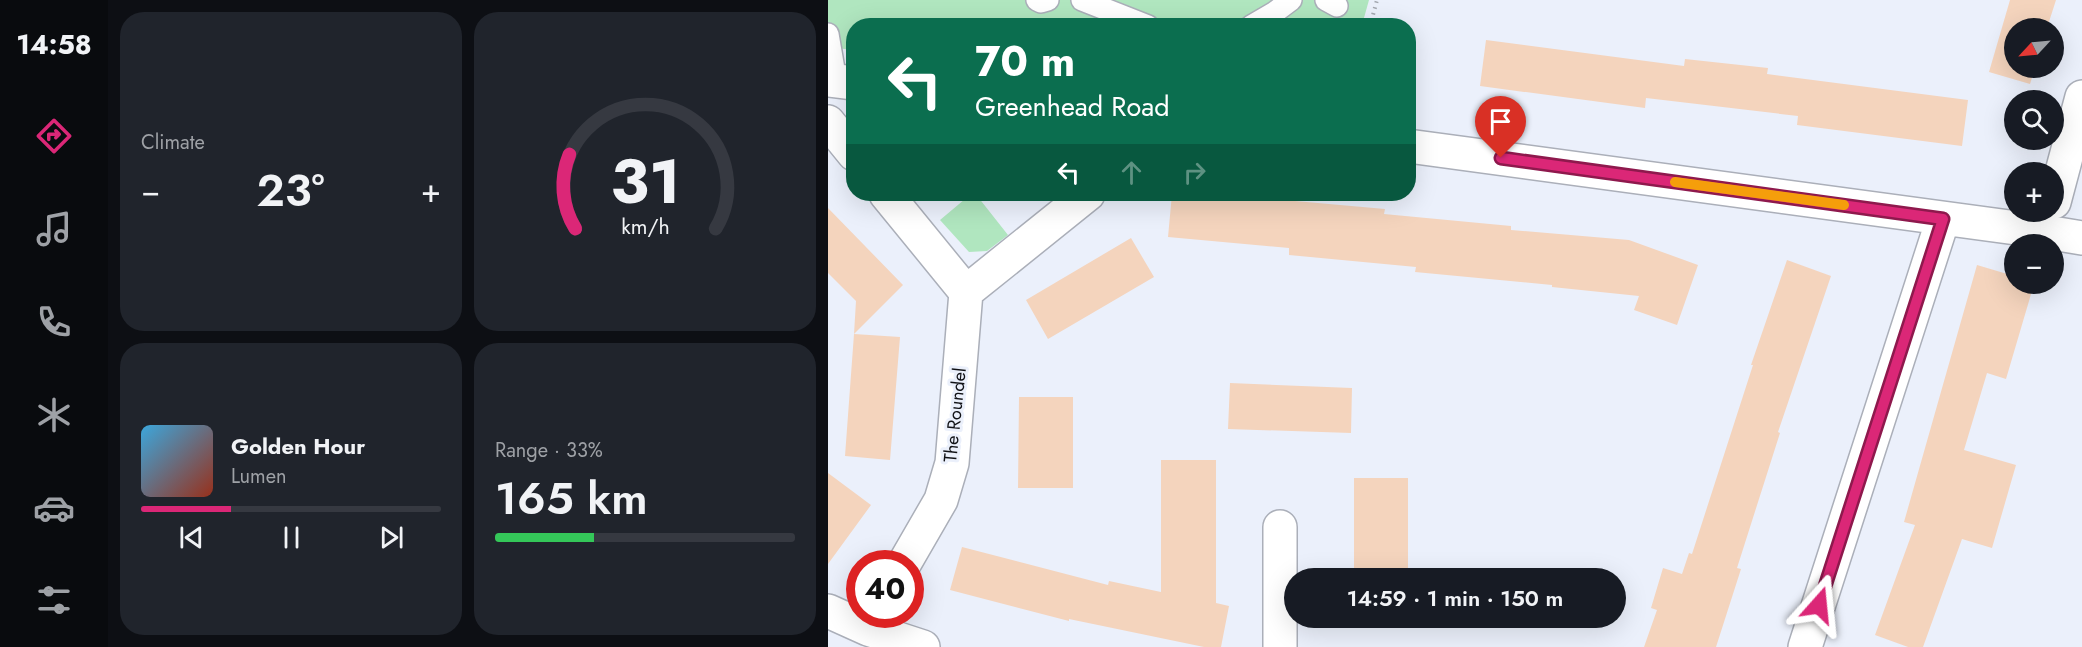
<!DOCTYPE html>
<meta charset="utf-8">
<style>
:root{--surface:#171b24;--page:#20242c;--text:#f1f3f6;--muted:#9ea1a6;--line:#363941;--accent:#db2777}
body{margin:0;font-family:Jost,sans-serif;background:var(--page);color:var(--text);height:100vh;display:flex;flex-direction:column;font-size:22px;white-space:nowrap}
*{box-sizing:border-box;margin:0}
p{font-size:20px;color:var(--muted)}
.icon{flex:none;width:33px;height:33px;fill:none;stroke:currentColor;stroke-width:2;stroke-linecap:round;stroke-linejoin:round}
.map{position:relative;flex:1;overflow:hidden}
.side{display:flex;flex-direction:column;gap:12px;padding:12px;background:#0d0f14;width:720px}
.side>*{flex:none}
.banner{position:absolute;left:18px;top:18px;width:570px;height:183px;border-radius:24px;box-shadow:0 6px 24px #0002;background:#0b6e4f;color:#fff;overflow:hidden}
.needle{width:39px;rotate:244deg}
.fabs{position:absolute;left:1176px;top:18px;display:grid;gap:12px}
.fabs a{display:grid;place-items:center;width:60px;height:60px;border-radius:50%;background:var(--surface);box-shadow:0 6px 24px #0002;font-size:30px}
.speed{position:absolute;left:18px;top:550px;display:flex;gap:12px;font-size:30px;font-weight:700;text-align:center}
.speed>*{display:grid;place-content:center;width:78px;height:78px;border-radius:50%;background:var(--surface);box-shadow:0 6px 24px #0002;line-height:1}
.speed .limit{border:9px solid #d22;background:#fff;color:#111}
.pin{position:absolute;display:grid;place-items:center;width:51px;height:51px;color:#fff;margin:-62px -26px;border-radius:50% 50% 50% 0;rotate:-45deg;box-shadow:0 0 6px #0007}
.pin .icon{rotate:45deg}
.me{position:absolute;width:66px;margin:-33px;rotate:18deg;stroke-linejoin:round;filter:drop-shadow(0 0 4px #0008)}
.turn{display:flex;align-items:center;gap:21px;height:126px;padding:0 30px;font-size:27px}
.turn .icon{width:78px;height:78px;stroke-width:2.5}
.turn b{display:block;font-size:42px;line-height:51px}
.lanes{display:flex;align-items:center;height:57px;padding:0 30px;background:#0003;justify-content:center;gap:30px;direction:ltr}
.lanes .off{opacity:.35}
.big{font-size:45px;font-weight:600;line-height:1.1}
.side .card{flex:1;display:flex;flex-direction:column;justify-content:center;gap:9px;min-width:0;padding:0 21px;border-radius:24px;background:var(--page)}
.side .dial{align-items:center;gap:0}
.dial svg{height:156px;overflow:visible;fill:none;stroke:var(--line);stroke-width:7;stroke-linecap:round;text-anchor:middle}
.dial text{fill:var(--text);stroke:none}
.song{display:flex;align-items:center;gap:18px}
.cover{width:72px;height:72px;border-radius:9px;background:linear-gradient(135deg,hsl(200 70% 55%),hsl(10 70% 35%))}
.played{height:6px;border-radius:3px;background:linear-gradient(90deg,var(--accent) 30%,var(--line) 30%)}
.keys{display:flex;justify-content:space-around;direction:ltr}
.heat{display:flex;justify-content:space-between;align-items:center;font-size:33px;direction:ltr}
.charge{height:9px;border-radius:4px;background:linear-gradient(90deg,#34c759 33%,var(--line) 0)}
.side .tiles{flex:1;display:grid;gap:12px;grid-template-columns:repeat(2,1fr)}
.trip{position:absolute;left:456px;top:568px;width:342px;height:60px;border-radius:30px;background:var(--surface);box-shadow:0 6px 24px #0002;font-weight:600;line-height:60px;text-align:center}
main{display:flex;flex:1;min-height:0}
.tabs{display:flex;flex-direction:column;width:108px;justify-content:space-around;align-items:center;background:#090b0e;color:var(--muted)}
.tabs .icon{width:42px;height:42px}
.tabs .on{color:var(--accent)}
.tabs b{font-size:27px;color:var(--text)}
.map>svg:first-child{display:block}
</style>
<main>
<nav class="tabs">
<b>14:58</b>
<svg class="icon on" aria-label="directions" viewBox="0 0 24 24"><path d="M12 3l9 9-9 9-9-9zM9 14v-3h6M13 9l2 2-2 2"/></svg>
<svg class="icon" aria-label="music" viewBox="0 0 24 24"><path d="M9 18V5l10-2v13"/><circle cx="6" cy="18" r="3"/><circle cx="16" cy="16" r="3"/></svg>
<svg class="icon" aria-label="phone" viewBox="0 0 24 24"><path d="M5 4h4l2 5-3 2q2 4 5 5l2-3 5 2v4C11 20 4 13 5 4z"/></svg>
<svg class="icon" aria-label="climate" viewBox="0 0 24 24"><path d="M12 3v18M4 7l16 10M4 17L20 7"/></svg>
<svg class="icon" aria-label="car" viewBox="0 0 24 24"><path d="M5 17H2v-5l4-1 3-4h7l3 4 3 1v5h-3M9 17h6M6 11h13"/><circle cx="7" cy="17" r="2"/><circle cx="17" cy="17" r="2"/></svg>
<svg class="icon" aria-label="filters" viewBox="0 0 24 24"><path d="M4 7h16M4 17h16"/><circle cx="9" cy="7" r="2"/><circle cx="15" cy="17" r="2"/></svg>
</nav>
<section class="side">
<div class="tiles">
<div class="card"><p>Climate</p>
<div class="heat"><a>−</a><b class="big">23°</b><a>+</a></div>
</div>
<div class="card dial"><svg viewBox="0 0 100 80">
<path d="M14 69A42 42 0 1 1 86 69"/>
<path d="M14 69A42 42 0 0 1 11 31" stroke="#db2777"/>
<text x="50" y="56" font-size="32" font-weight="700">31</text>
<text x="50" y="72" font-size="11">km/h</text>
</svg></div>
<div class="card">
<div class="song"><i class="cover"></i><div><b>Golden Hour</b><p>Lumen</p></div></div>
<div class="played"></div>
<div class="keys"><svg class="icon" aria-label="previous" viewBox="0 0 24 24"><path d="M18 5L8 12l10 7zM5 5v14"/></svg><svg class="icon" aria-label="pause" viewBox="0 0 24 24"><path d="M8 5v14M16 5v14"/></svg><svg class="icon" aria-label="next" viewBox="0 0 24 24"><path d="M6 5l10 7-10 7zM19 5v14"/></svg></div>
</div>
<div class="card"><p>Range · 33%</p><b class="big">165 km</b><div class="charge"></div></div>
</div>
</section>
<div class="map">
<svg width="1254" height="647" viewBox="0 0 1254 647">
<rect width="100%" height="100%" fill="#ebf0fb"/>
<path fill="#b0e6bf" d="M0 0H541L534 25 26 26 25 50 0 47Z
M143 194H154L150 197 180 235 159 251 141 252 112 220Z"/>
<path fill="#f4d4bd" d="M1182 0H1228L1219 28H1186V68H1207L1202 84 1161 72Z
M658 40 856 66 857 59 940 68 939 74 1140 100 1134 146 969 125 970 116 818 98 817 108 652 86Z
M344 194H435V198L557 209 556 214 683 226V230L801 240 870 265 849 325 806 310 811 296 724 287V285L587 272 588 267 461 255V248L340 237Z
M0 208 75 285 26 334 28 301 0 273Z
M303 238 326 277 220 339 198 300Z
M959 260 1003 276 950 432 952 433 909 568 913 569 888 647H816L829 610 823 608 835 568 854 574 861 553 864 554 925 365H923Z
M1149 265 1186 276V284H1206L1178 379 1159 373 1136 450 1188 465 1164 548 1134 539 1095 647H1080L1047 635 1087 525 1076 522Z
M26 334 72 337 62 460 17 456Z
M402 383 524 388 523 433 400 429Z
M191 397H245V488H190Z
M333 460H388V603L401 606 393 647H376L241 619V621L122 590 134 547 280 585 281 581 333 592Z
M0 473 43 505 0 564Z
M526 478H580V569H526Z"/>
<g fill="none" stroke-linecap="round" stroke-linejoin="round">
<g stroke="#abafb9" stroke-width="24">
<path id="service" d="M209 0 213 2 220 0
M254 0 320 26
M498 0 509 6
M423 26 447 12 463 0
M0 34 8 81"/>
</g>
<g stroke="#abafb9" stroke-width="36">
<path id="minor" d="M0 122 26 154
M58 194 138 292 260 194
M1226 202 1254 97
M452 527V647
M76 564 113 500 124 463 138 292
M0 611 40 629 95 647"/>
</g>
<g stroke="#abafb9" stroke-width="36">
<path id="tertiary" d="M0 80 26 83
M580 146 1218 232 1254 238
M977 647 1115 219"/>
</g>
<path stroke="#a3a7af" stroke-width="4" stroke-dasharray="1.5 4.5" stroke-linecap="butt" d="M542 26 549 0"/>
<use href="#service" stroke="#fff" stroke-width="21"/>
<use href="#minor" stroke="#fff" stroke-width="33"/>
<use href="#tertiary" stroke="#fff" stroke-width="33"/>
</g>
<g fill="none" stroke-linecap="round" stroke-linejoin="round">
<g stroke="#8e194d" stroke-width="15">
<path id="route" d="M673 158 1115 219 991 605"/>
</g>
<use href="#route" stroke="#db2777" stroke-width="10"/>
<path stroke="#f59e0b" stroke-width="10" d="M847 182 1016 205"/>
</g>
<g text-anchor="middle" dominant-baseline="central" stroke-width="6" stroke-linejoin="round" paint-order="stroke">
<g font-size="18" fill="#111216" stroke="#ebf0fb">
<text transform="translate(127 415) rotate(-84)">The Roundel</text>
</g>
</g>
</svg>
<div class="fabs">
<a><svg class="needle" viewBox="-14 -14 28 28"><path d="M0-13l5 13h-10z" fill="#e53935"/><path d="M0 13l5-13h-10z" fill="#9ea1a6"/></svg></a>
<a><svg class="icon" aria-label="search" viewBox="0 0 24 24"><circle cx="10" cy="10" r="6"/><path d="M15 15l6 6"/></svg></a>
<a>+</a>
<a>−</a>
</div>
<div class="speed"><div class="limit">40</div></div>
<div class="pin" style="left:673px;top:158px;background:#d93025"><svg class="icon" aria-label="arrive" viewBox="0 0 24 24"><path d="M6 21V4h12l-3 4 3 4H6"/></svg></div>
<svg class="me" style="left:991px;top:605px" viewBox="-20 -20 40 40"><path d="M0-17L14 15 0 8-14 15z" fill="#db2777" stroke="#fff" stroke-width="4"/></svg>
<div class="trip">14:59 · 1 min · 150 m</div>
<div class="banner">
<div class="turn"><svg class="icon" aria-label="left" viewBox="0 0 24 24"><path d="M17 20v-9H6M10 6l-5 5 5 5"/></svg><div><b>70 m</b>Greenhead Road</div></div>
<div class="lanes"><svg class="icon" aria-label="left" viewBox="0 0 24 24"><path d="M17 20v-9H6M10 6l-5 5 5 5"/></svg><svg class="icon off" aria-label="ahead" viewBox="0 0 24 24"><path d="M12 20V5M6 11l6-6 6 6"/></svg><svg class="icon off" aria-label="right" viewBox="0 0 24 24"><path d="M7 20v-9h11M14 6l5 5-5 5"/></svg></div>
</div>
</div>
</main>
